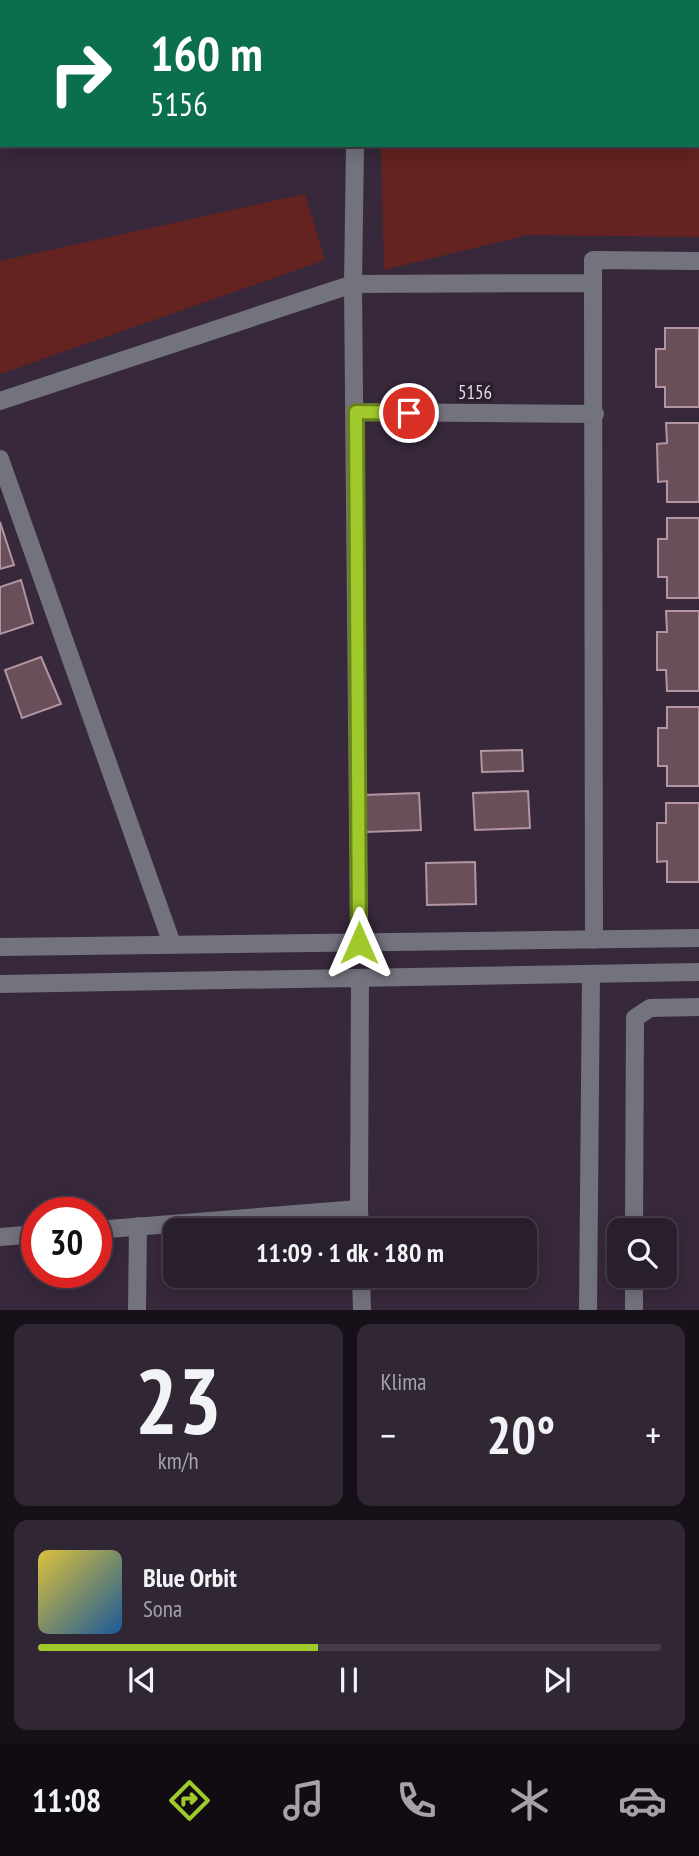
<!DOCTYPE html>
<html lang="tr">
<meta charset="utf-8">
<style>
:root{--surface:#291e2c;--page:#312734;--text:#f1f3f6;--muted:#a5a2a9;--line:#453c48;--accent:#a0c92b}
body{margin:0;font-family:"PT Sans Narrow",sans-serif;background:var(--page);color:var(--text);height:100vh;display:flex;flex-direction:column;font-size:26px;white-space:nowrap}
*{box-sizing:border-box;margin:0}
p{font-size:23px;color:var(--muted)}
.icon{flex:none;width:38px;height:38px;fill:none;stroke:currentColor;stroke-width:2;stroke-linecap:round;stroke-linejoin:round}
.map{position:relative;height:1310px;overflow:hidden}
.panel{display:flex;flex-direction:column;gap:14px;padding:14px;background:#171018;flex:1}
.panel>*{flex:none}
.top-card{position:absolute;left:0px;top:0px;width:700px;height:147px;box-shadow:0 4px 18px #0003,0 0 0 2px var(--line);background:#0b6e4f;color:#fff;overflow:hidden}
.tools{position:absolute;left:607px;top:1218px;display:grid;gap:14px}
.tools a{display:grid;place-items:center;width:70px;height:70px;border-radius:14px;background:var(--surface);box-shadow:0 4px 18px #0003,0 0 0 2px var(--line);font-size:35px}
.speed{position:absolute;left:21px;top:1197px;display:flex;gap:14px;font-size:35px;font-weight:700;text-align:center}
.speed>*{display:grid;place-content:center;width:91px;height:91px;border-radius:50%;background:var(--surface);box-shadow:0 4px 18px #0003,0 0 0 2px var(--line);line-height:1}
.speed .limit{border:10px solid #d22;background:#fff;color:#111}
.pin{position:absolute;display:grid;place-items:center;width:60px;height:60px;color:#fff;margin:-30px;border:4px solid #fff;border-radius:50%;box-shadow:0 2px 7px #0007}
.me{position:absolute;width:77px;margin:-38px;rotate:0deg;stroke-linejoin:round;filter:drop-shadow(0 0 5px #0008)}
.turn{display:flex;align-items:center;gap:24px;height:147px;padding:0 35px;font-size:32px}
.turn .icon{width:91px;height:91px;stroke-width:2.5}
.turn b{display:block;font-size:49px;line-height:60px}
.big{font-size:52px;font-weight:700;line-height:1.1}
.panel .card{flex:1;display:flex;flex-direction:column;justify-content:center;gap:10px;min-width:0;padding:0 24px;border-radius:14px;background:var(--page)}
.panel .dial{align-items:center;gap:0}
.dial b{font-size:91px;line-height:1}
.song{display:flex;align-items:center;gap:21px}
.cover{width:84px;height:84px;border-radius:10px;background:linear-gradient(135deg,hsl(50 70% 55%),hsl(210 70% 35%))}
.played{height:7px;border-radius:4px;background:linear-gradient(90deg,var(--accent) 45%,var(--line) 45%)}
.keys{display:flex;justify-content:space-around;direction:ltr}
.heat{display:flex;justify-content:space-between;align-items:center;font-size:38px;direction:ltr}
.panel .tiles{flex:1;display:grid;gap:14px;grid-template-columns:1fr 1fr}
.card:last-child{grid-column:span 2}
.trip{position:absolute;left:163px;top:1218px;width:374px;height:70px;border-radius:14px;background:var(--surface);box-shadow:0 4px 18px #0003,0 0 0 2px var(--line);font-weight:700;line-height:70px;text-align:center}
.menu{display:flex;height:112px;justify-content:space-around;align-items:center;background:#100c12;color:var(--muted)}
.menu .icon{width:49px;height:49px}
.menu .active{color:var(--accent)}
.menu b{font-size:32px;color:var(--text)}
.map>svg:first-child{display:block}
</style>
<div class="map">
<svg width="699" height="1310" viewBox="0 0 699 1310">
<rect width="100%" height="100%" fill="#37283b"/>
<path fill="#642320" d="M379 0H667L673 2H379Z
M699 10V237L527 235 384 270 381 145H698Z
M305 194 325 260 0 374V261Z"/>
<path fill="#694f59" stroke="#b295a0" stroke-width="2" d="M665 328H699V407H665V387H656V349H665Z
M666 423H699V502H667V481L658 482 657 444 667 443Z
M667 518H699V598H667V577H658V539H667Z
M0 522 14 565 0 569Z
M21 580 33 623 0 634V587Z
M666 611H699V691H667L666 670H657V632H667Z
M41 657 61 704 22 718 5 670Z
M667 707H699V786H667V766H658V728H667Z
M522 750 523 771 482 772 481 751Z
M528 791 530 828 475 830 473 793Z
M419 793 421 830 366 832 364 795Z
M666 803H699V882H667V861L657 862V823H666Z
M475 862 476 904 427 905 426 863Z"/>
<g fill="none" stroke-linecap="round" stroke-linejoin="round">
<path stroke="#73737e" stroke-width="18" d="M358 2V0
M355 145 353 284 359 943
M593 283V260L699 261
M0 401 353 284 593 283 594 940
M356 412 595 414
M0 459 172 944
M0 947 699 938
M0 984 699 972
M359 1209 360 978
M96 1230 359 1209 360 1230
M634 1230 635 1018 650 1008 699 1007
M0 1237 37 1234
M361 1276 362 1310
M137 1310 138 1226
M588 1310 591 974
M634 1310V1276"/>
</g>
<g fill="none" stroke-linecap="round" stroke-linejoin="round">
<g stroke="#68831c" stroke-width="18">
<path id="route" d="M359 943 356 412 409 413"/>
</g>
<use href="#route" stroke="#a0c92b" stroke-width="12"/>
</g>
<g text-anchor="middle" dominant-baseline="central" stroke-width="7" stroke-linejoin="round" paint-order="stroke">
<g font-size="19" fill="#e4dae6" stroke="#2d1e30">
<text x="475" y="392">5156</text>
</g>
</g>
</svg>
<div class="tools">
<a><svg class="icon" aria-label="search" viewBox="0 0 24 24"><circle cx="10" cy="10" r="6"/><path d="M15 15l6 6"/></svg></a>
</div>
<div class="speed"><div class="limit">30</div></div>
<div class="pin" style="left:409px;top:413px;background:#d93025"><svg class="icon" aria-label="arrive" viewBox="0 0 24 24"><path d="M6 21V4h12l-3 4 3 4H6"/></svg></div>
<svg class="me" style="left:359px;top:943px" viewBox="-20 -20 40 40"><path d="M0-17L14 15 0 8-14 15z" fill="#a0c92b" stroke="#fff" stroke-width="4"/></svg>
<div class="trip">11:09 · 1 dk · 180 m</div>
<div class="top-card">
<div class="turn"><svg class="icon" aria-label="right" viewBox="0 0 24 24"><path d="M7 20v-9h11M14 6l5 5-5 5"/></svg><div><b>160 m</b>5156</div></div>
</div>
</div>
<section class="panel">
<div class="tiles">
<div class="card dial"><b>23</b><p>km/h</p></div>
<div class="card"><p>Klima</p>
<div class="heat"><a>−</a><b class="big">20°</b><a>+</a></div>
</div>
<div class="card">
<div class="song"><i class="cover"></i><div><b>Blue Orbit</b><p>Sona</p></div></div>
<div class="played"></div>
<div class="keys"><svg class="icon" aria-label="previous" viewBox="0 0 24 24"><path d="M18 5L8 12l10 7zM5 5v14"/></svg><svg class="icon" aria-label="pause" viewBox="0 0 24 24"><path d="M8 5v14M16 5v14"/></svg><svg class="icon" aria-label="next" viewBox="0 0 24 24"><path d="M6 5l10 7-10 7zM19 5v14"/></svg></div>
</div>
</div>
</section>
<nav class="menu">
<b>11:08</b>
<svg class="icon active" aria-label="directions" viewBox="0 0 24 24"><path d="M12 3l9 9-9 9-9-9zM9 14v-3h6M13 9l2 2-2 2"/></svg>
<svg class="icon" aria-label="music" viewBox="0 0 24 24"><path d="M9 18V5l10-2v13"/><circle cx="6" cy="18" r="3"/><circle cx="16" cy="16" r="3"/></svg>
<svg class="icon" aria-label="phone" viewBox="0 0 24 24"><path d="M5 4h4l2 5-3 2q2 4 5 5l2-3 5 2v4C11 20 4 13 5 4z"/></svg>
<svg class="icon" aria-label="climate" viewBox="0 0 24 24"><path d="M12 3v18M4 7l16 10M4 17L20 7"/></svg>
<svg class="icon" aria-label="car" viewBox="0 0 24 24"><path d="M5 17H2v-5l4-1 3-4h7l3 4 3 1v5h-3M9 17h6M6 11h13"/><circle cx="7" cy="17" r="2"/><circle cx="17" cy="17" r="2"/></svg>
</nav>
